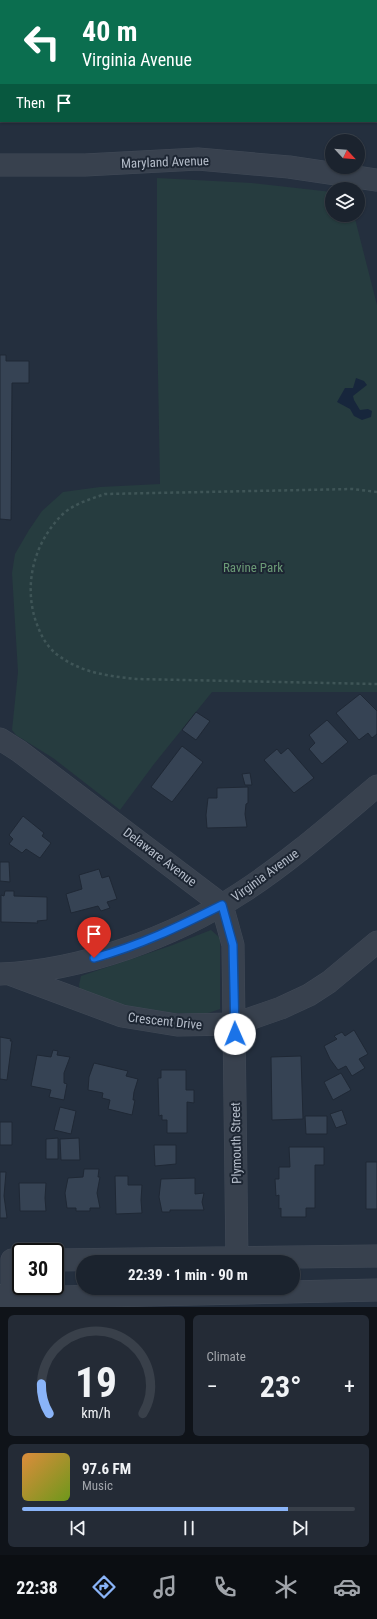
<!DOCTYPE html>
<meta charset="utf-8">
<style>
:root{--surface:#1b232e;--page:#242b36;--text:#f1f3f6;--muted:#a0a4aa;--line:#39404a;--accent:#8ab4f8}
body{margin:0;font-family:"Roboto Condensed",sans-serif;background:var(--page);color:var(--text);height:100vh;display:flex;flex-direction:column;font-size:15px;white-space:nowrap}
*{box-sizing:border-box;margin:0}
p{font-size:13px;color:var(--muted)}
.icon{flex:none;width:22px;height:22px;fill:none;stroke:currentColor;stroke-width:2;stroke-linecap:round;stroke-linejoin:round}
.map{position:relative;height:1307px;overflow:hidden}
.sheet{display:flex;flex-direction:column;gap:8px;padding:8px;background:#0f1319;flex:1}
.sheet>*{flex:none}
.guide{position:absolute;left:0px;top:0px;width:377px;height:122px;box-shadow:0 1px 3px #0004,0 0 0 1px var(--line);background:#0b6e4f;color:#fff;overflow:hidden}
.needle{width:26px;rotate:116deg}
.controls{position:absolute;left:325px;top:134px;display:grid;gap:8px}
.controls a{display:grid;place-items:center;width:40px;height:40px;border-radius:50%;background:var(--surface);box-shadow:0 1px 3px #0004,0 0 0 1px var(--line);font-size:20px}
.speed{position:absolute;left:12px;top:1243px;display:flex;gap:8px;font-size:20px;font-weight:700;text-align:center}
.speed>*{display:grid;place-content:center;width:52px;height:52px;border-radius:50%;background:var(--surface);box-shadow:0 1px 3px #0004,0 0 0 1px var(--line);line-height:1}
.speed .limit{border:2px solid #111;border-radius:6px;background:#fff;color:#111}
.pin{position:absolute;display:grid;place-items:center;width:34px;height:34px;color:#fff;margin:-41px -17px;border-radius:50% 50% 50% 0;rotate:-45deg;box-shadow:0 0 4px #0007}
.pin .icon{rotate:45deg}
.me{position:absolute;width:44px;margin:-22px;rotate:359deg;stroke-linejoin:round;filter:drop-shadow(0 0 3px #0008)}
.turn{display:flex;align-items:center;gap:14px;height:84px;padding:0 16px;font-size:18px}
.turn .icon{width:52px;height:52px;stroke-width:2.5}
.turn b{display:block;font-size:28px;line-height:34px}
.then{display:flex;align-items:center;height:38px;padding:0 16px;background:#0003;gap:8px;font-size:15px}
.big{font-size:30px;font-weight:700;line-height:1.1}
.sheet .widget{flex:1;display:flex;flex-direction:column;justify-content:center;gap:6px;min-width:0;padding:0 14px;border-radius:6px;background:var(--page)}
.sheet .dial{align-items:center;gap:0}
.dial svg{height:104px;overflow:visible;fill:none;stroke:var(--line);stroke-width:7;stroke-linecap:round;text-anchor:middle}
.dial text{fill:var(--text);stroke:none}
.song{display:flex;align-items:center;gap:12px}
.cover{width:48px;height:48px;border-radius:6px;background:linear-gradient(135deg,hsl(30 70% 55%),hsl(80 70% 35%))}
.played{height:4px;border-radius:2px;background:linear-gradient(90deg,var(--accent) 80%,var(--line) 80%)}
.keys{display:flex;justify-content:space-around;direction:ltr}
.heat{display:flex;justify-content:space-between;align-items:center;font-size:22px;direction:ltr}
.sheet .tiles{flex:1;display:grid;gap:8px;grid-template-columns:1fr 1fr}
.widget:last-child{grid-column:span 2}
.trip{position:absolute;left:76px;top:1255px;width:224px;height:40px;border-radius:20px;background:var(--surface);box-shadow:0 1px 3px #0004,0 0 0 1px var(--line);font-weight:700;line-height:40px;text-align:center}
.tab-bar{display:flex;height:64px;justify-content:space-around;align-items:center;background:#0b0e12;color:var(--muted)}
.tab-bar .icon{width:28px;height:28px}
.tab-bar .current{color:var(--accent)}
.tab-bar b{font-size:18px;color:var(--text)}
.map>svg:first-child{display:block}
</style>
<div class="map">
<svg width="377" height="1307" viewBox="0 0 377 1307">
<rect width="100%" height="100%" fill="#242f3e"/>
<path fill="#263c3f" d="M157 178 252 183 332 192V215H354L377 305V692H212L154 764 120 810 53 758 16 735 12 730 18 672 12 573 15 554 29 530 42 511 63 492 100 487 160 484 157 319Z
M211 930 220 938V1009L205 1014 174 1013 139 1008 106 1001 80 990 79 985 81 976 170 946Z"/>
<path fill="#17263c" d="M356 378 364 381 367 385 353 396 354 400 360 410 368 409 372 411 371 417 362 420 354 416 350 409 337 402 345 388H353Z"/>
<path fill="#364354" stroke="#1f2835" d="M0 355H6V361H29V383H12L11 520 0 519Z
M360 694 377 711V734L372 738 368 733 359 740 336 713Z
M196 712 210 721 196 740 182 730Z
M327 720 348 742 322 764 309 749 315 743 309 735Z
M182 746 203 762 172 802 151 787Z
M288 748 314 778 294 793 264 760 277 749 281 754Z
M250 773 252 785H245L242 774Z
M248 787V803L246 804 245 814 247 827 207 828 206 815 208 798H217V788Z
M23 816 44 833 42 836 51 843 40 858 26 849 22 853 9 844 13 839 9 835Z
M0 862H9L10 882 0 881Z
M99 869 102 878 109 876 117 899 107 902 110 908 101 911 98 906 71 913 66 894 82 889 79 875Z
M5 891H14V896L47 897V920L37 921 38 923 1 922V895L4 896Z
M354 1030 368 1054 359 1059 365 1068 352 1076 346 1066 338 1070 330 1059 324 1046 337 1039 334 1036 342 1032 345 1036Z
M0 1037 11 1039 10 1041H12L7 1080 0 1079Z
M53 1050 58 1051 57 1055 70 1057 64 1073V1083L67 1084 64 1100 49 1097 51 1090 31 1086 37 1055 51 1057Z
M301 1056 303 1119 272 1120 271 1057Z
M94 1063 128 1071 126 1076 138 1079 134 1092 133 1100H135L132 1115 108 1109 110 1100 102 1098 103 1093 88 1090 89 1077Z
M161 1070H186V1090H194V1103L187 1102V1133H167V1120H162V1115L159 1116 158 1078H161Z
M341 1073 351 1090 333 1100 324 1082Z
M60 1107 76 1111 71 1134 54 1130Z
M342 1110 347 1124 336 1128 330 1114Z
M305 1116H327V1134H306Z
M0 1122H12V1145H0Z
M58 1138V1159H46V1139Z
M79 1138 80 1160H61L60 1139Z
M154 1145H176V1164L155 1166Z
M289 1147H324V1165H315V1208H306V1217H281V1208L279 1209V1195L276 1196 275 1179H279V1167H290Z
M366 1162H377V1209H366Z
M84 1169H99L98 1177H100L97 1193 100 1208H90V1211H76V1208H67L65 1193 68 1178 83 1177Z
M0 1172H6L4 1196 7 1218H0Z
M115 1176H128V1185H142L141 1200 142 1213 116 1214Z
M195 1178V1194L204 1193 202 1202 204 1210H170V1212H162L159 1197 161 1179Z
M19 1183H46L45 1198 46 1211H20Z"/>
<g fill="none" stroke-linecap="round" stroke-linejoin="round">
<g stroke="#414a57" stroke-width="23">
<path id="minor" d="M0 165H85L198 159 289 167 377 180
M0 739 19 751 222 905 233 945 237 1262
M0 974C81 971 174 937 241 893 289 862 333 823 377 786
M12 975 122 1016 177 1025 235 1024 281 1008 309 995 329 982 377 942
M55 1260 377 1256
M0 1296 60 1297 377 1290
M12 1296V1260"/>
</g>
<path stroke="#3f5557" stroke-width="2.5" stroke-dasharray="3 3" stroke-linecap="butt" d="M377 492 353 489 105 494C91 499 76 503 64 513 33 542 22 588 38 627 42 638 49 649 59 656 82 673 109 676 136 679L377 684"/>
<use href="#minor" stroke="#38414e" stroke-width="22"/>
</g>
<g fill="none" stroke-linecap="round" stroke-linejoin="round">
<g stroke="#114b97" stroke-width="10">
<path id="route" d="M94 958C139 946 180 926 222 905L233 945 235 1034"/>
</g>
<use href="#route" stroke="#1a73e8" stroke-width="7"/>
</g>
<g text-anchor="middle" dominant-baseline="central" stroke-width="4" stroke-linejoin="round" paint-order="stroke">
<g font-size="13" fill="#b4bcc9" stroke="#1d2633">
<text transform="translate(165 162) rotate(-2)">Maryland Avenue</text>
<text transform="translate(160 857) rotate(37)">Delaware Avenue</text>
<text transform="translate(265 875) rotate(-36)">Virginia Avenue</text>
<text transform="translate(165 1021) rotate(6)">Crescent Drive</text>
<text transform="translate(236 1143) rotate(-91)">Plymouth Street</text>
</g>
<g font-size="13" fill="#6b9a76" stroke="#1d2633">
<text x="253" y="567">Ravine Park</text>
</g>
</g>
</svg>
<div class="controls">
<a><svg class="needle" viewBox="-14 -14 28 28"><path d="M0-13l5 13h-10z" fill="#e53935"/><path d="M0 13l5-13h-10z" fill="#a0a4aa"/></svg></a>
<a><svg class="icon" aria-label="layers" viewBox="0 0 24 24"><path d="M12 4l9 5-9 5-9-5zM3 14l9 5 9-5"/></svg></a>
</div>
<div class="speed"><div class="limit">30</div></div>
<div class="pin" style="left:94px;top:958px;background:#d93025"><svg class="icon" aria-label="arrive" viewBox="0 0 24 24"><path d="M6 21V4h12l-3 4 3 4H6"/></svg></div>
<svg class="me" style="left:235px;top:1034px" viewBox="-20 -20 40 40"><circle r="19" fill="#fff"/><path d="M0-13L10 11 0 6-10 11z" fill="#1a73e8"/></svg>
<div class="trip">22:39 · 1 min · 90 m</div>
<div class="guide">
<div class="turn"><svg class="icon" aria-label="left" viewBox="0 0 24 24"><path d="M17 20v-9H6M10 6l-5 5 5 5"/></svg><div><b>40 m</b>Virginia Avenue</div></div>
<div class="then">Then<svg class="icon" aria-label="arrive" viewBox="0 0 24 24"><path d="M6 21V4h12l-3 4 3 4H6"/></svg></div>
</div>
</div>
<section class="sheet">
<div class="tiles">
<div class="widget dial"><svg viewBox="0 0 100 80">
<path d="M14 69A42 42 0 1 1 86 69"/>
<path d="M14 69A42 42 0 0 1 8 46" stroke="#8ab4f8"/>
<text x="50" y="56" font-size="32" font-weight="700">19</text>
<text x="50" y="72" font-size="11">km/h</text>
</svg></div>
<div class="widget"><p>Climate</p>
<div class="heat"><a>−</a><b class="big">23°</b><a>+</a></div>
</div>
<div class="widget">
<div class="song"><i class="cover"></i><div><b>97.6 FM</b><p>Music</p></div></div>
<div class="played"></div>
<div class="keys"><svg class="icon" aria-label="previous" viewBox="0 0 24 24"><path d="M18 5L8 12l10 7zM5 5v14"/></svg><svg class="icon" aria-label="pause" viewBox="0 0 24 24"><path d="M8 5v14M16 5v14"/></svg><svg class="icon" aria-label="next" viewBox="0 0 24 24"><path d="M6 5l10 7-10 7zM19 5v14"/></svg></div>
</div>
</div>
</section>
<nav class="tab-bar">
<b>22:38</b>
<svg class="icon current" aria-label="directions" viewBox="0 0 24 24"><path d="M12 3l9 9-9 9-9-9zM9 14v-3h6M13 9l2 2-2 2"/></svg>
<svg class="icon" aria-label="music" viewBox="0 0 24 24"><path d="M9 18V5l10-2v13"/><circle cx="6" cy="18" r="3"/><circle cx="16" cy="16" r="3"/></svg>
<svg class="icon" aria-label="phone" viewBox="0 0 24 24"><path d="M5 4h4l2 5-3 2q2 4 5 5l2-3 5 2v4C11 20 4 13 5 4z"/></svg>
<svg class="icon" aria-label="climate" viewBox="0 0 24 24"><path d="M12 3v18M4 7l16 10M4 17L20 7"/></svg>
<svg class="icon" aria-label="car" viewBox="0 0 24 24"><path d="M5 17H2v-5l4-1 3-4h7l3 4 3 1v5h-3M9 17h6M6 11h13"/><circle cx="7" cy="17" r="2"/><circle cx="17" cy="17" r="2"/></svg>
</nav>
